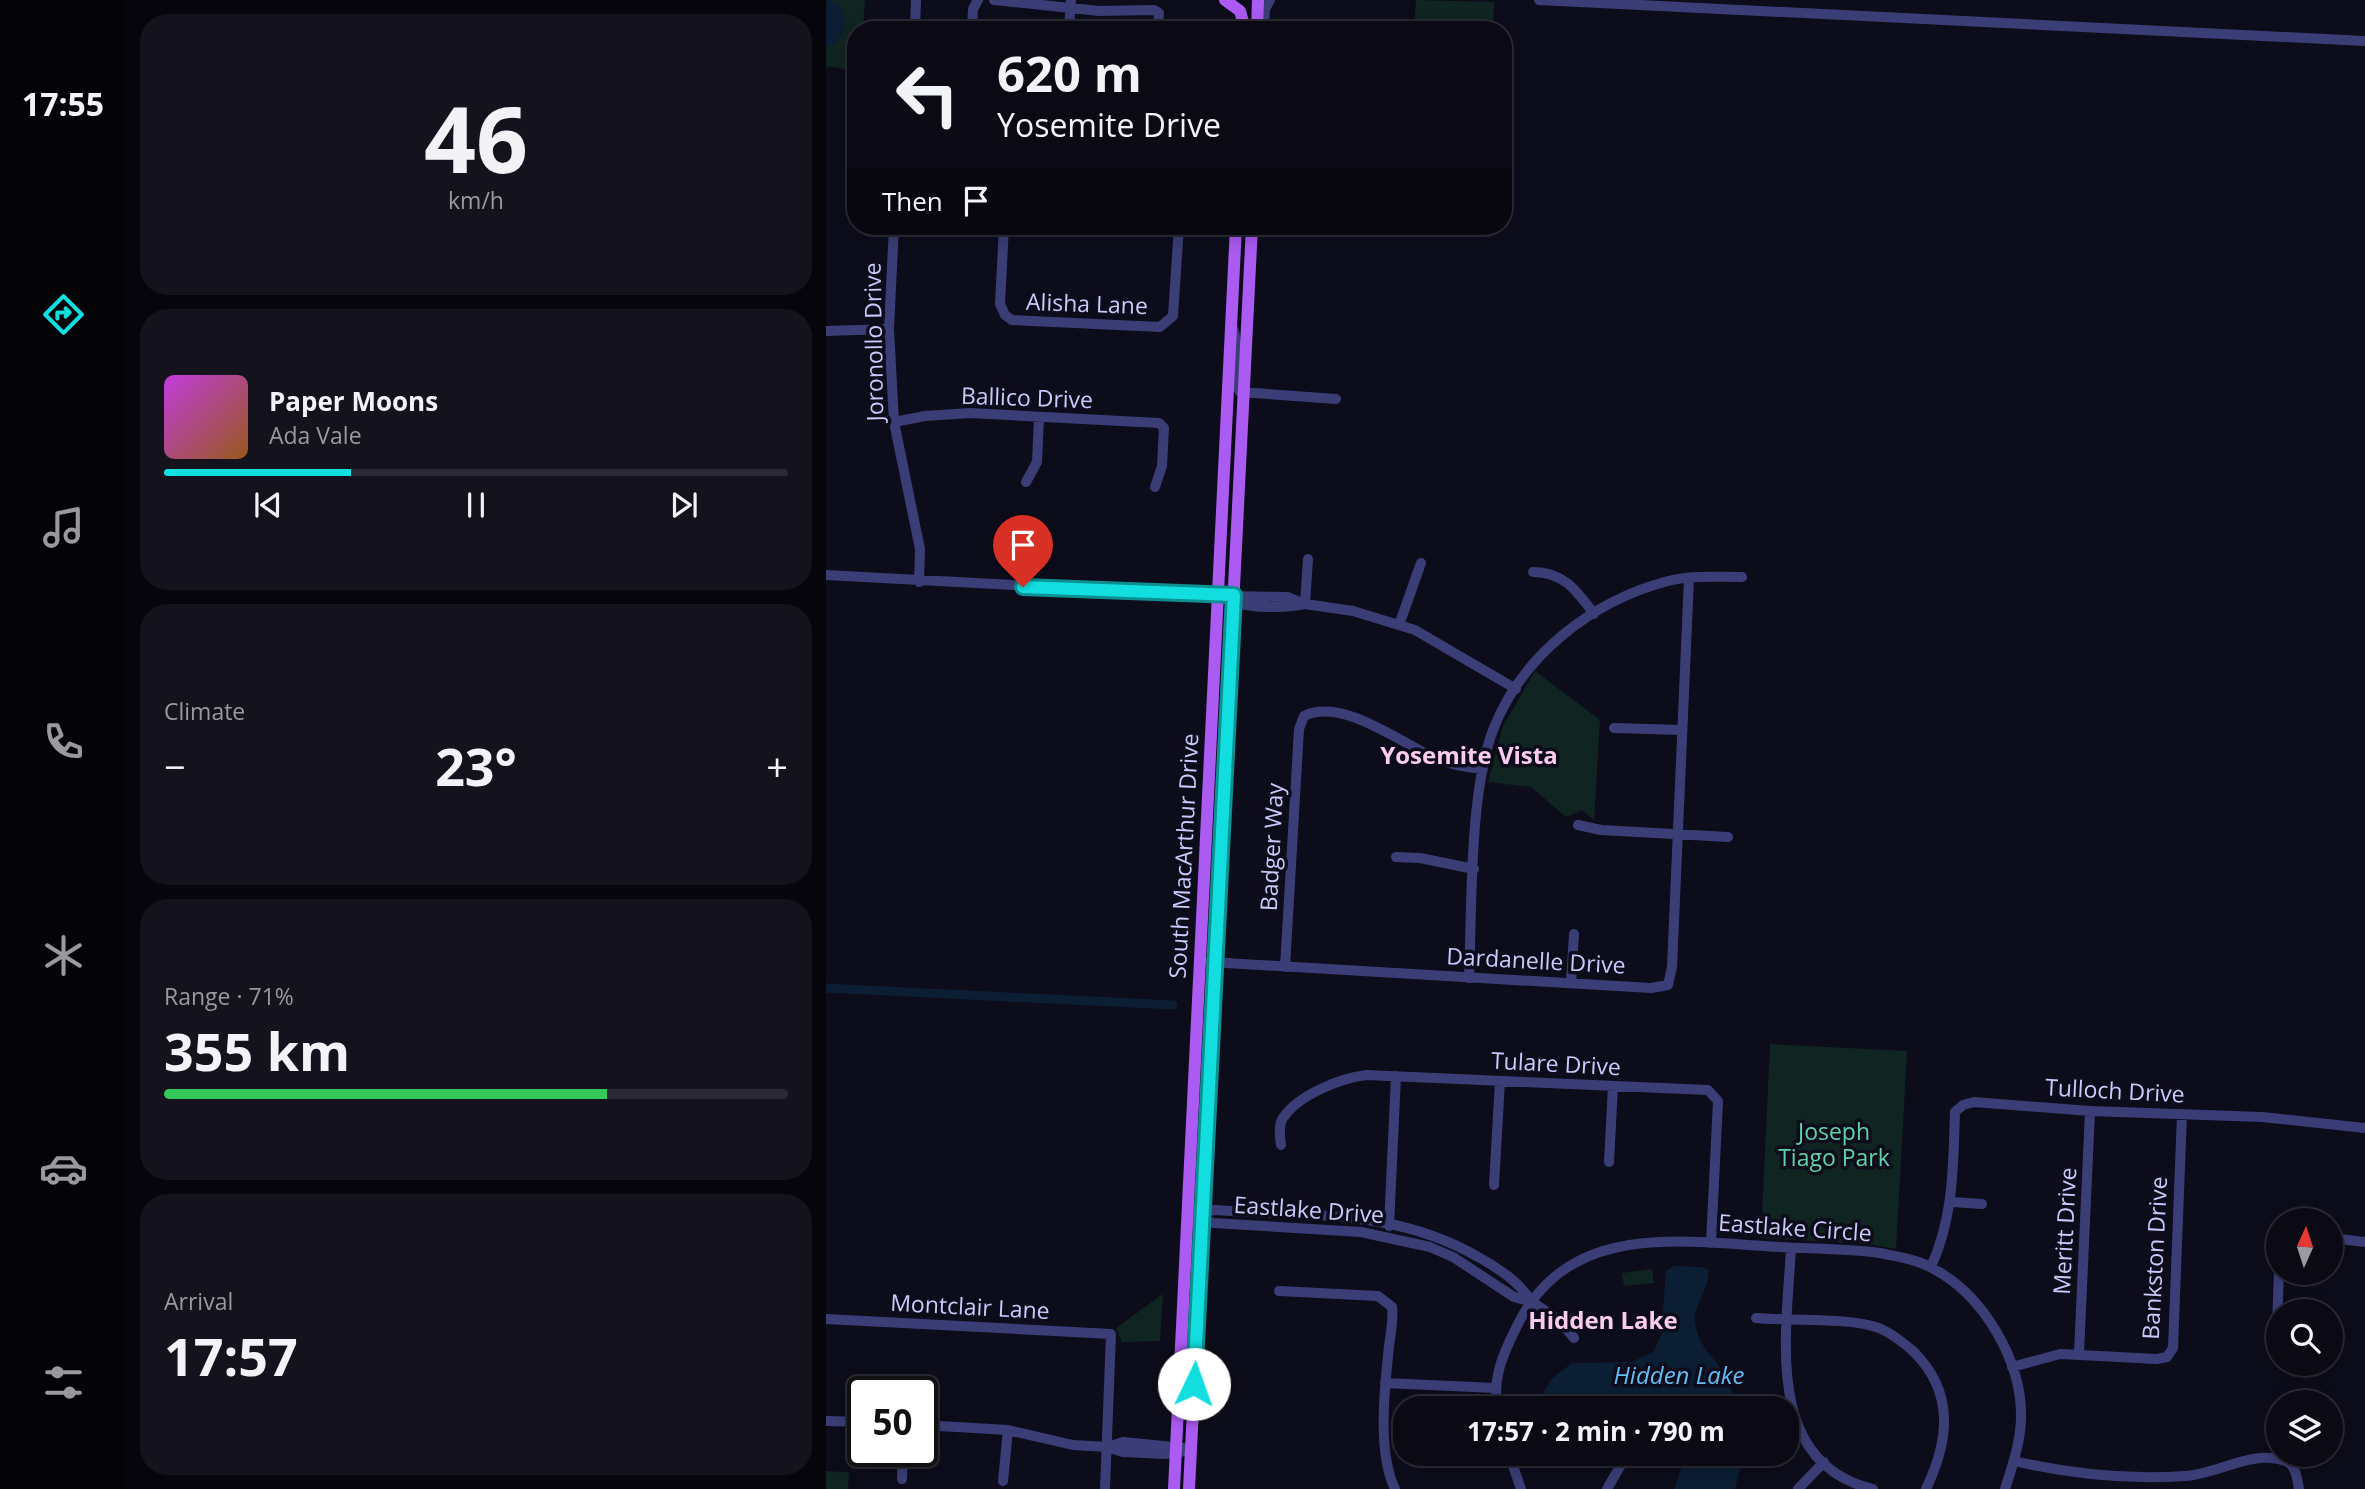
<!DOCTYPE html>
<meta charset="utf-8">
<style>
:root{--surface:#0a0914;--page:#13121d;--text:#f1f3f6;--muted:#999aa0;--line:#2a2a34;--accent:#12dedf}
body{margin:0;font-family:"Open Sans",sans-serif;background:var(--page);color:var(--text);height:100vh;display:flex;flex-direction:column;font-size:26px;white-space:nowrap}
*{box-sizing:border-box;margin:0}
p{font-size:23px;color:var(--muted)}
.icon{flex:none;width:38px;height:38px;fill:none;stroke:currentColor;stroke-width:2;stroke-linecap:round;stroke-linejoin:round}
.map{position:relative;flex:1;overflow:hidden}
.panel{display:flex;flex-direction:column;gap:14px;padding:14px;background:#06050b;width:700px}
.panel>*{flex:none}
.top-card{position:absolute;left:21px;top:21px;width:665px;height:214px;border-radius:28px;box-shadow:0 4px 18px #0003,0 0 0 2px var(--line);background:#0a0914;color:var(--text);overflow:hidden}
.needle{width:46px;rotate:3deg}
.fabs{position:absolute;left:1440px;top:1208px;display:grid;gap:14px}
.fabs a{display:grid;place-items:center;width:77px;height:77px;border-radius:50%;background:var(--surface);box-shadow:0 4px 18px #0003,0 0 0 2px var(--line);font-size:35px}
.speed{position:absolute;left:21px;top:1376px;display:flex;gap:14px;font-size:35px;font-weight:700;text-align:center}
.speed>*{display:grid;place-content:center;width:91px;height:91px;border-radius:50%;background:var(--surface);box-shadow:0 4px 18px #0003,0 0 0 2px var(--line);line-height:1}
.speed .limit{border:4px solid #111;border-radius:10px;background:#fff;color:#111}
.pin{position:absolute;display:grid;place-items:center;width:60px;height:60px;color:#fff;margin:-72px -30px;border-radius:50% 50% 50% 0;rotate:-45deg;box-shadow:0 0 7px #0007}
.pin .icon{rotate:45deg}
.me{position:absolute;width:77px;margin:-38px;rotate:3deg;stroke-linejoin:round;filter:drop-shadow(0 0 5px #0008)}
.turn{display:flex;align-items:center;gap:24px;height:147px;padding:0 35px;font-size:32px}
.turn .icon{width:91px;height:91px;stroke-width:2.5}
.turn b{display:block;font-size:49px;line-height:60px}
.then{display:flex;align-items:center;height:66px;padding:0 35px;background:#0003;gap:14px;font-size:26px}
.big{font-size:52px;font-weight:700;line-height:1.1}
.panel .card{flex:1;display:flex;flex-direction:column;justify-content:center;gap:10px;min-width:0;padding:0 24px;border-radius:28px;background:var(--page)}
.panel .dial{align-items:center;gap:0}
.dial b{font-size:91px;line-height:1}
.song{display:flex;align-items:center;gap:21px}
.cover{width:84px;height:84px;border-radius:10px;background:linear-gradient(135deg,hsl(290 70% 55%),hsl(30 70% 35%))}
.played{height:7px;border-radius:4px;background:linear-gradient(90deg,var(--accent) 30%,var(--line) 30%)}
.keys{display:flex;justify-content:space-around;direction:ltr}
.heat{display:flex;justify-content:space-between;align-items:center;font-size:38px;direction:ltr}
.charge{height:10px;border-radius:5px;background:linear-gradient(90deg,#34c759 71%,var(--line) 0)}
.trip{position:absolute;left:567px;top:1396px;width:406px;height:70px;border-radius:28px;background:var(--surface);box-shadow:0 4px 18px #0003,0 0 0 2px var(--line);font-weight:700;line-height:70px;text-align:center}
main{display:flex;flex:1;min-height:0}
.tabs{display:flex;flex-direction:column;width:126px;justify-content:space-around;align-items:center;background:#040408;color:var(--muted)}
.tabs .icon{width:49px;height:49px}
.tabs .current{color:var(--accent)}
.tabs b{font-size:32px;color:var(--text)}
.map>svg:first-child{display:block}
</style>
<main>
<nav class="tabs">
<b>17:55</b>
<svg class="icon current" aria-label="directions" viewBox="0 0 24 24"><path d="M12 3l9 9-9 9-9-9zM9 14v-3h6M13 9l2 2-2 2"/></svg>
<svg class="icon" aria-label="music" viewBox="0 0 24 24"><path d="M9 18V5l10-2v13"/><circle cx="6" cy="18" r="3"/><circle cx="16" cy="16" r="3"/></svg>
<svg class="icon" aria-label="phone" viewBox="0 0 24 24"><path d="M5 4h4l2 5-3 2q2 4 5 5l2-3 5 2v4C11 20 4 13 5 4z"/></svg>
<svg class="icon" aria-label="climate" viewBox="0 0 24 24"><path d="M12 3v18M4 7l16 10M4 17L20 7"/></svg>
<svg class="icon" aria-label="car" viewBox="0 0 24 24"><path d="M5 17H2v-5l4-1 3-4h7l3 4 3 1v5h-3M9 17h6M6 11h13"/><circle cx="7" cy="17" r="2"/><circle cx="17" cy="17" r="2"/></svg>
<svg class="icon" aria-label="filters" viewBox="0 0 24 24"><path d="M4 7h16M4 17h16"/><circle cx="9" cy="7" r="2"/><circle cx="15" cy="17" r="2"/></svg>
</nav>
<section class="panel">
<div class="card dial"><b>46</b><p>km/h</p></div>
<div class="card">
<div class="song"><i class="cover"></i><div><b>Paper Moons</b><p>Ada Vale</p></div></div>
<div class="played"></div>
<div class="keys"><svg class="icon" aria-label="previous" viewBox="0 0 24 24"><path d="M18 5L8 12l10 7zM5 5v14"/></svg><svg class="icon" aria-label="pause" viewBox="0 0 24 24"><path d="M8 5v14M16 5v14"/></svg><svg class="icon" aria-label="next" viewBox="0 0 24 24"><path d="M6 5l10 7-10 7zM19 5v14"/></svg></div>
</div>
<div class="card"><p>Climate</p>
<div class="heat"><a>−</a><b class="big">23°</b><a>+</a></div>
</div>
<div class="card"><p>Range · 71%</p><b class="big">355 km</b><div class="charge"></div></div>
<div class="card"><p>Arrival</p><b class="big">17:57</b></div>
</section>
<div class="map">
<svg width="1539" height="1489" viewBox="0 0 1539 1489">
<rect width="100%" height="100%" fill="#0d0c1b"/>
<path fill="#102421" d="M0 0H39L37 30H30V71L0 66Z
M590 0 668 2 667 30H588Z
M709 671 774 720 768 820 756 810 740 817 705 787 662 782 677 726Z
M944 1044 1081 1051 1070 1249 1042 1244 935 1238Z
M826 1269 828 1283 798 1286 796 1273Z
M337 1294 334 1341 296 1342 290 1328Z
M0 1471 23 1472 22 1489H0Z"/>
<path fill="#0c1e34" d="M0 0 14 4C23 20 19 42 0 47Z
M847 1266 876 1267 882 1270C886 1285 867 1304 869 1322 872 1348 889 1357 901 1377 906 1386 907 1399 909 1409H821L795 1403 771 1409H703L710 1405 725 1379 746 1363 806 1362 827 1352 835 1336 840 1271Z
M854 1454H918L909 1489H848L855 1469Z"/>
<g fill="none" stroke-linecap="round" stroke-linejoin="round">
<path stroke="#0c1e34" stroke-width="9" d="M0 988 347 1005"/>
<path stroke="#3b3e76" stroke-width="10" d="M168 0 273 11 328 10 333 13 332 30
M713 0 1539 41
M89 30 90 0
M146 30 147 9 152 0
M243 30 245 0
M438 30 439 9 444 0
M68 226 63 329 68 422 94 549 93 582
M178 226 174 304 179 315 186 320 334 327 347 316 353 226
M266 227V226
M407 329C415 348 403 376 414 392L510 399
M0 331 63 329
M68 422 99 416 144 413 333 423 338 428 336 466 329 487
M200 482 211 462 213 418
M707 572C738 572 751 591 768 614
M0 575 393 596 462 597 479 604 527 611 589 630 690 689
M402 600C425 609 455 608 479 604
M479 604 482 559
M573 625 595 563
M788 728 856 730
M752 825 775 830 902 837
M570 857 594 858 648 869
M383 962 825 988 842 985 846 967 863 578
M459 967 473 729 478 716C516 697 575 743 609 758 624 765 641 767 657 769
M643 978C646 908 643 794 667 730 696 655 766 601 842 581 866 575 892 577 916 577
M745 983 748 934
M455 1145C454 1137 452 1125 457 1118 472 1095 515 1078 540 1075L882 1090 892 1101 885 1243
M783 1162 787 1086
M668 1185 674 1081
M1126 1202 1156 1204
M371 1213 389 1210C483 1217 569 1208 654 1258 675 1270 693 1282 706 1302
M361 1215 388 1223 535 1232 604 1247 627 1257 688 1297 706 1302 733 1320 748 1338
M563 1226 570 1076
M1505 1238 1539 1242
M965 1248C961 1331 936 1463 1047 1489
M1105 1267C1128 1216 1127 1166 1129 1112L1137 1105 1148 1102 1264 1111 1436 1117 1539 1128
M453 1291 552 1296 566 1307C568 1322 563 1340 562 1356 558 1394 552 1454 569 1489
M930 1318C964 1321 1022 1317 1053 1328 1065 1333 1079 1344 1088 1352 1129 1393 1123 1441 1100 1489
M0 1319 285 1334 279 1489
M1451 1325 1453 1272
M1253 1353 1264 1111
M1186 1367 1234 1354 1331 1359 1341 1357 1347 1348 1356 1114
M559 1383 669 1388
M671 1409C667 1377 676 1356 690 1328 739 1225 843 1240 938 1246 977 1249 1016 1248 1054 1253 1072 1257 1090 1259 1106 1268 1158 1295 1197 1362 1195 1420 1194 1444 1186 1467 1179 1489
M0 1421 37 1422
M96 1425 182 1430 247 1445 281 1447 297 1452 339 1454 365 1450
M281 1447 297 1442 357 1448
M683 1454 695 1489
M1188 1461C1244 1474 1302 1480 1359 1476 1393 1474 1425 1449 1460 1461 1470 1465 1471 1479 1473 1489
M76 1479 77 1451
M177 1481 182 1430
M781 1489 796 1463
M972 1489 998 1462"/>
<path stroke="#ab5af2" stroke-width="12" d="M399 0 414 11 419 29
M431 30 432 0
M348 1489 410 226
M363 1489 426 226"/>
</g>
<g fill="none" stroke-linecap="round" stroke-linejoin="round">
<g stroke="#0c9091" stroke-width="18">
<path id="route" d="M197 587 408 595 368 1384"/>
</g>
<use href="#route" stroke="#12dedf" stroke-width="12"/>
</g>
<g text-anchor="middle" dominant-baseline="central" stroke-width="7" stroke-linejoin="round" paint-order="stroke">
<g font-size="23" fill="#cbcafb" stroke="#0d0c1b">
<text transform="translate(261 303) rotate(2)">Alisha Lane</text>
<text transform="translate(47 342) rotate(-91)">Joronollo Drive</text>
<text transform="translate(201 397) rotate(2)">Ballico Drive</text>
<text transform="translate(445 847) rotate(-87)">Badger Way</text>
<text transform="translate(357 856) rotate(-87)">South MacArthur Drive</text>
<text transform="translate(710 960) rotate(3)">Dardanelle Drive</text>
<text transform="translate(730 1063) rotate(3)">Tulare Drive</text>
<text transform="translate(1289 1090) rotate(3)">Tulloch Drive</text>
<text transform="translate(483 1209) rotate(4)">Eastlake Drive</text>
<text transform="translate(969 1227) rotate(4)">Eastlake Circle</text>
<text transform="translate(1238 1231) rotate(-87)">Meritt Drive</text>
<text transform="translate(1328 1258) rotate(-87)">Bankston Drive</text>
<text transform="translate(144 1306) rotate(3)">Montclair Lane</text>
</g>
<g font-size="23" fill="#5ed3ab" stroke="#0d0c1b">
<text x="1008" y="1131">Joseph<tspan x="1008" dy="26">Tiago Park</tspan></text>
</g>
<g font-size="24" font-weight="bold" fill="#fbccee" stroke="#0d0c1b">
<text x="643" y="754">Yosemite Vista</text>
<text x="777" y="1319">Hidden Lake</text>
</g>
<g font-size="24" font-style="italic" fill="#61bdf2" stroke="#0d0c1b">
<text x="853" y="1374">Hidden Lake</text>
</g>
</g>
</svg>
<div class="fabs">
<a><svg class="needle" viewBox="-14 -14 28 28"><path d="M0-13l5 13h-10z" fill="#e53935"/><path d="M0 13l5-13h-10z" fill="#999aa0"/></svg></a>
<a><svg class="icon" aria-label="search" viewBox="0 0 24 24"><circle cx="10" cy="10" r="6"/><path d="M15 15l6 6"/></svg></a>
<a><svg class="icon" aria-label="layers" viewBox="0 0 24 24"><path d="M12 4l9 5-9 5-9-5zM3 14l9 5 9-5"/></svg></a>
</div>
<div class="speed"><div class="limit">50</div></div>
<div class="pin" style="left:197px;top:587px;background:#d93025"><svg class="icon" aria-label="arrive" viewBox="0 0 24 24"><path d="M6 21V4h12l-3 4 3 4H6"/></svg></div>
<svg class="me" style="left:368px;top:1384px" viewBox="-20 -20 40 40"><circle r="19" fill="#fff"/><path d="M0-13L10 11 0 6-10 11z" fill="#12dedf"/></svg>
<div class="trip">17:57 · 2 min · 790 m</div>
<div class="top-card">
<div class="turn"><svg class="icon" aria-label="left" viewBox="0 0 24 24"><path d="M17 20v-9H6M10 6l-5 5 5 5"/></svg><div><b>620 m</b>Yosemite Drive</div></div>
<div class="then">Then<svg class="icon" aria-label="arrive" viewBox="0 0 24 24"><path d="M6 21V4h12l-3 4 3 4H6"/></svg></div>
</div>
</div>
</main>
